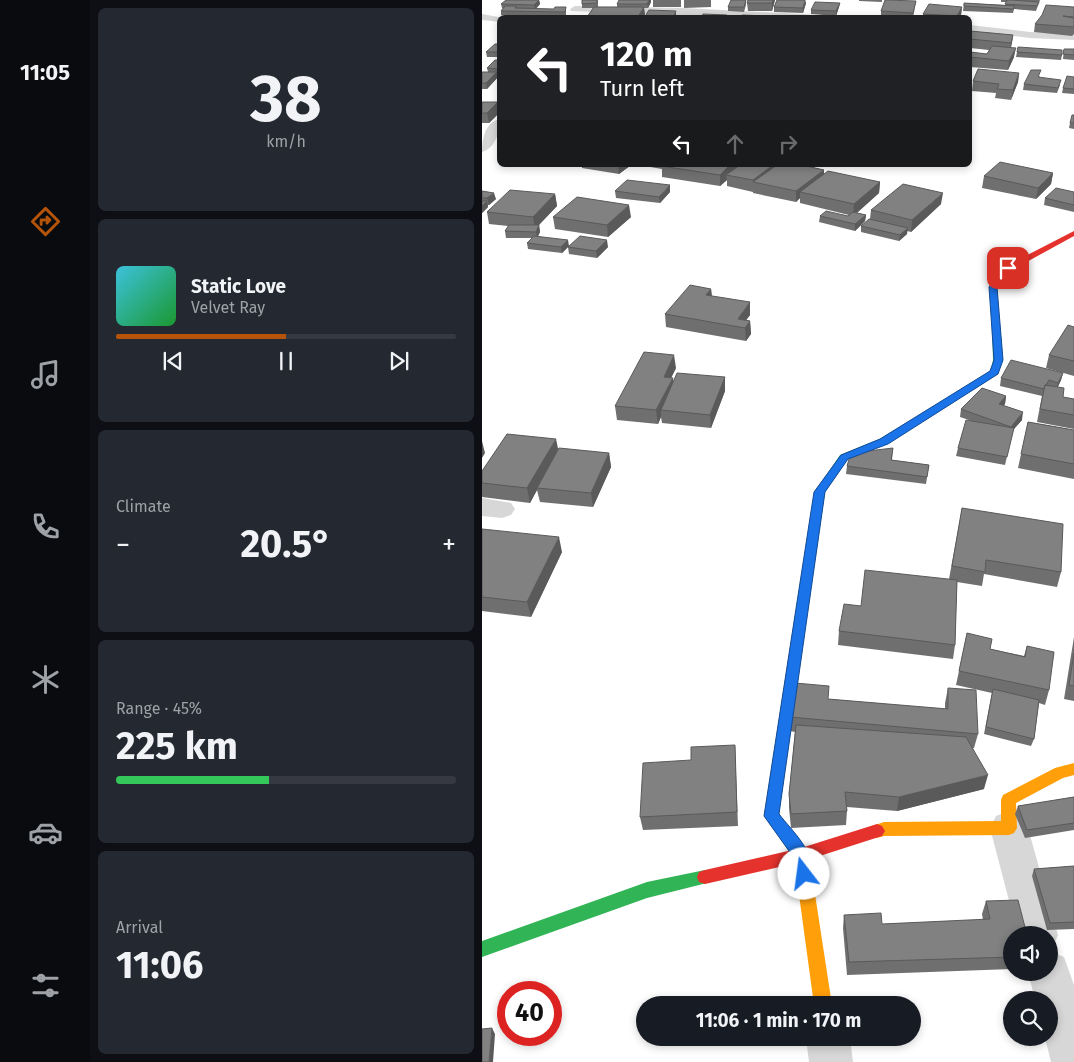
<!DOCTYPE html>
<meta charset="utf-8">
<style>
:root{--surface:#171b24;--page:#242831;--text:#f1f3f6;--muted:#9ea1a6;--line:#363941;--accent:#b45309}
body{margin:0;font-family:"Fira Sans",sans-serif;background:var(--page);color:var(--text);height:100vh;display:flex;flex-direction:column;font-size:19px;white-space:nowrap}
*{box-sizing:border-box;margin:0}
p{font-size:16px;color:var(--muted)}
.icon{flex:none;width:28px;height:28px;fill:none;stroke:currentColor;stroke-width:2;stroke-linecap:round;stroke-linejoin:round}
.map{position:relative;flex:1;overflow:hidden}
.sheet{display:flex;flex-direction:column;gap:8px;padding:8px;background:#0d0f14;width:392px}
.sheet>*{flex:none}
.guide{position:absolute;left:15px;top:15px;width:475px;height:152px;border-radius:8px;box-shadow:0 2px 8px #0003;background:#202124;color:#fff;overflow:hidden}
.tools{position:absolute;left:521px;top:926px;display:grid;gap:10px}
.tools a{display:grid;place-items:center;width:55px;height:55px;border-radius:50%;background:var(--surface);box-shadow:0 2px 8px #0003;font-size:25px}
.speed{position:absolute;left:15px;top:981px;display:flex;gap:10px;font-size:25px;font-weight:700;text-align:center}
.speed>*{display:grid;place-content:center;width:65px;height:65px;border-radius:50%;background:var(--surface);box-shadow:0 2px 8px #0003;line-height:1}
.speed .limit{border:8px solid #d22;background:#fff;color:#111}
.pin{position:absolute;display:grid;place-items:center;width:42px;height:42px;color:#fff;margin:-21px;border-radius:10px;box-shadow:0 2px 8px #0006}
.me{position:absolute;width:55px;margin:-28px;rotate:345deg;stroke-linejoin:round;filter:drop-shadow(0 0 4px #0008)}
.turn{display:flex;align-items:center;gap:18px;height:105px;padding:0 20px;font-size:22px}
.turn .icon{width:65px;height:65px;stroke-width:2.5}
.turn b{display:block;font-size:35px;line-height:42px}
.lanes{display:flex;align-items:center;height:48px;padding:0 20px;background:#0003;justify-content:center;gap:25px;direction:ltr}
.lanes .off{opacity:.35}
.big{font-size:38px;font-weight:700;line-height:1.1}
.sheet .tile{flex:1;display:flex;flex-direction:column;justify-content:center;gap:8px;min-width:0;padding:0 18px;border-radius:8px;background:var(--page)}
.sheet .dial{align-items:center;gap:0}
.dial b{font-size:65px;line-height:1}
.song{display:flex;align-items:center;gap:15px}
.cover{width:60px;height:60px;border-radius:8px;background:linear-gradient(135deg,hsl(190 70% 55%),hsl(130 70% 35%))}
.played{height:5px;border-radius:2px;background:linear-gradient(90deg,var(--accent) 50%,var(--line) 50%)}
.keys{display:flex;justify-content:space-around;direction:ltr}
.heat{display:flex;justify-content:space-between;align-items:center;font-size:28px;direction:ltr}
.charge{height:8px;border-radius:4px;background:linear-gradient(90deg,#34c759 45%,var(--line) 0)}
.trip{position:absolute;left:154px;top:996px;width:285px;height:50px;border-radius:25px;background:var(--surface);box-shadow:0 2px 8px #0003;font-weight:700;line-height:50px;text-align:center}
main{display:flex;flex:1;min-height:0}
.tabs{display:flex;flex-direction:column;width:90px;justify-content:space-around;align-items:center;background:#090b0e;color:var(--muted)}
.tabs .icon{width:35px;height:35px}
.tabs .on{color:var(--accent)}
.tabs b{font-size:22px;color:var(--text)}
.map>svg:first-child{display:block}
</style>
<main>
<nav class="tabs">
<b>11:05</b>
<svg class="icon on" aria-label="directions" viewBox="0 0 24 24"><path d="M12 3l9 9-9 9-9-9zM9 14v-3h6M13 9l2 2-2 2"/></svg>
<svg class="icon" aria-label="music" viewBox="0 0 24 24"><path d="M9 18V5l10-2v13"/><circle cx="6" cy="18" r="3"/><circle cx="16" cy="16" r="3"/></svg>
<svg class="icon" aria-label="phone" viewBox="0 0 24 24"><path d="M5 4h4l2 5-3 2q2 4 5 5l2-3 5 2v4C11 20 4 13 5 4z"/></svg>
<svg class="icon" aria-label="climate" viewBox="0 0 24 24"><path d="M12 3v18M4 7l16 10M4 17L20 7"/></svg>
<svg class="icon" aria-label="car" viewBox="0 0 24 24"><path d="M5 17H2v-5l4-1 3-4h7l3 4 3 1v5h-3M9 17h6M6 11h13"/><circle cx="7" cy="17" r="2"/><circle cx="17" cy="17" r="2"/></svg>
<svg class="icon" aria-label="filters" viewBox="0 0 24 24"><path d="M4 7h16M4 17h16"/><circle cx="9" cy="7" r="2"/><circle cx="15" cy="17" r="2"/></svg>
</nav>
<section class="sheet">
<div class="tile dial"><b>38</b><p>km/h</p></div>
<div class="tile">
<div class="song"><i class="cover"></i><div><b>Static Love</b><p>Velvet Ray</p></div></div>
<div class="played"></div>
<div class="keys"><svg class="icon" aria-label="previous" viewBox="0 0 24 24"><path d="M18 5L8 12l10 7zM5 5v14"/></svg><svg class="icon" aria-label="pause" viewBox="0 0 24 24"><path d="M8 5v14M16 5v14"/></svg><svg class="icon" aria-label="next" viewBox="0 0 24 24"><path d="M6 5l10 7-10 7zM19 5v14"/></svg></div>
</div>
<div class="tile"><p>Climate</p>
<div class="heat"><a>−</a><b class="big">20.5°</b><a>+</a></div>
</div>
<div class="tile"><p>Range · 45%</p><b class="big">225 km</b><div class="charge"></div></div>
<div class="tile"><p>Arrival</p><b class="big">11:06</b></div>
</section>
<div class="map">
<svg width="592" height="1062" viewBox="0 0 592 1062">
<rect width="100%" height="100%" fill="#fff"/>
<g fill="none" stroke-linecap="round" stroke-linejoin="round">
<path fill="#d7d7d7" fill-rule="evenodd" d="M93 6 202 8 335 15 340 18H263L89 11 88 9Z
M0 14 22 18H18V22L0 20Z
M488 25 548 32 592 33V40L548 38 488 31Z
M18 119C18 131 14 148 0 152 0 139 3 122 18 119Z
M0 498 29 503 33 509 29 515 20 518 0 516Z
M527 811 540 816 546 828 576 935 570 949 568 950V935H536L508 828 514 816Z
M568 951 582 957 592 985V1062H569L563 1038H568V1000H553L546 972H568Z
M324 1038H368L371 1062H327Z"/>
<path fill="#30b455" fill-rule="evenodd" d="M514 323 518 326 521 360 516 374 406 443 366 459 343 492 323 628 321 631H313L311 628 333 492 358 455 398 439 509 371 511 360 510 326Z
M223 870 229 872 231 877 229 882 165 898 0 957V941L165 882Z"/>
<path fill="#ff9f0a" fill-rule="evenodd" d="M317 623 321 625 323 628 297 814 327 855 350 1005H332L312 858 282 816 311 628 313 625Z
M592 763V775L581 778 534 803 535 828 532 833 527 835 402 836 395 838 390 836 387 831 390 826 402 822 519 821V800L521 795 573 768Z"/>
<path fill="#e5322d" fill-rule="evenodd" d="M592 231V236L530 270 515 287 518 326 514 329 511 328 508 285 524 266Z
M395 824 400 826 403 831 400 836 319 862 223 884 217 882 215 877 217 872 223 870 319 848Z"/>
</g>
<path fill="#6f6f6f" d="M57 0 58 4 54 9H72L84 7V17L19 15V11L21 8H20L19 4Z
M100 0H116V7H135V4L169 2 166 8H162L163 16 162 18H105L111 8H100Z
M171 0H199V7H171Z
M202 0H229V7L202 8Z
M264 0V5L262 12 246 11V7Z
M266 0H293L290 11H266L265 3Z
M377 0H400V2L377 1Z
M519 0H558L554 11 532 9 531 13 481 11 482 3 523 5 524 2H519Z
M434 1 431 18H399V11Z
M324 3 321 13 292 12V7Z
M358 3 357 7 354 16 329 14V10Z
M480 7 479 15 477 18H441V14Z
M592 7V34L590 36 552 32 553 24Z
M488 31 531 35 529 48 532 57 526 70 488 67V52L505 54 507 50 488 48Z
M18 44V57H5L4 52Z
M536 47 580 55 579 60 534 57Z
M582 49H592V60L581 59Z
M18 60V74H15L16 77 5 89H0V72H6L5 68Z
M537 73 536 82 529 100 513 98 514 93 490 91 491 81Z
M558 76 557 78 578 85 575 93 541 90 542 84Z
M592 77V94L580 93 581 88Z
M0 102H16L18 112 7 123H0Z
M592 115V129L587 128 588 123Z
M100 165H149L137 174 100 168Z
M157 165H320L342 170V175L398 182 397 193 375 213 384 215 383 221 373 231 337 222 338 216H366L367 215 318 203V198L314 202 271 193V192L245 186V180L238 186 180 177V169Z
M571 173 569 184 554 199 500 188 502 176Z
M0 191 14 199 7 205H6V207L0 213Z
M133 191 188 192 178 203 134 198Z
M592 192V212L562 205 563 198Z
M73 194 75 206 57 225 58 232 56 236 87 246 80 253 46 249 45 243 50 238H24L23 231 26 226 7 224 5 212Z
M459 204 429 232 425 231V234L417 241 379 232V226L388 219 389 210Z
M71 217H149L126 237 73 229Z
M86 247H126L115 258 87 254Z
M229 289 230 296 268 315 264 320 268 321 269 334 264 341 184 327 183 314Z
M592 327V376L564 368 567 355Z
M194 368 189 378 191 382 243 377V391L229 428 180 423 179 417 176 424 135 420 133 406Z
M581 373 579 380 576 387 581 397 592 399V429L555 422 560 396 518 386 519 378Z
M524 396 523 404 521 406 540 420 531 430 523 465 474 456 476 448 490 421 478 417 479 409Z
M546 422 592 430V479L536 468Z
M411 448 410 460 447 465 444 484 364 474 365 466Z
M76 449 127 453 129 467 111 507 58 502 55 490 48 503 0 497V471Z
M480 508 579 572 575 587 502 574 500 586 475 582 473 645 471 659 356 645 357 631 379 606 467 579Z
M0 529 80 552 49 617 0 611Z
M485 633 508 649 542 656 545 646 567 690 563 705 557 703 552 739 549 746 502 734 510 693 474 685Z
M592 637V701L582 699Z
M466 688 496 734 492 748H491L502 789 415 811 365 807V811L364 825 309 828 307 808V794L313 732 308 731V717L346 699 463 709V703Z
M253 745 256 826 161 830 158 817Z
M592 797V830L543 838 533 814 536 806Z
M592 866V929L565 930 550 876 552 869Z
M504 901 530 935V969L365 975 361 928 362 915 400 924 501 920 500 914Z"/>
<path fill="#5a5a5a" d="M57 0 58 4 53 9 52 5Z
M167 0H169V2L166 8 165 4Z
M291 0H293L290 11V3Z
M324 0V3L321 13V8Z
M358 3 357 7 354 16V11Z
M162 7 163 16 162 18H156Z
M480 7 479 15 477 18H474Z
M194 11V15L193 18H191Z
M531 35 530 43 527 52 529 43Z
M534 48 532 57 526 70 527 61Z
M15 72 16 77 5 89 4 83Z
M537 73 536 82 529 100 531 90Z
M16 102 18 112 7 123 5 113Z
M136 165H149L137 174Z
M248 165H260L244 175 245 180 238 186V175Z
M291 165H297L271 182V180Z
M342 170 341 181 318 192V198L314 202V191Z
M571 173 569 184 554 199 556 188Z
M398 182 397 193 371 216 372 204Z
M188 185V192L178 203 177 197Z
M12 193 14 199 7 205 5 198Z
M461 193 459 204 429 232 430 220Z
M73 194 75 206 53 229 51 217Z
M5 201 6 207 0 213V206Z
M147 205 149 217 126 237 125 225Z
M384 215 383 221 373 231V224Z
M57 225 58 232 55 238 54 232Z
M426 228 425 234 417 241 418 235Z
M86 240 87 246 80 253 79 247Z
M125 240 126 247 115 258 114 251Z
M229 289 230 301 224 295Z
M268 302V315L259 327 256 319Z
M268 321 269 334 264 341 263 328Z
M192 355 194 368 183 390 182 377Z
M581 373 579 380 574 390 576 383Z
M243 377V391L229 428 228 415Z
M191 378 192 391 179 410V417L176 424 174 410Z
M524 396 523 404 516 412 517 404Z
M541 412 540 420 531 430 523 465 531 430 527 434 529 427Z
M74 439 77 453 55 488V490L48 503 45 488Z
M0 441 3 453 0 458Z
M127 453 129 467 111 507 109 493Z
M77 537 80 552 49 617 45 602Z
M506 775 502 789 415 811 417 797Z
M10 1028 13 1034 11 1062H7Z"/>
<path fill="#818181" stroke="#5a5a5a" d="M24 0H57L52 5 19 4Z
M100 0H115V3L100 4Z
M137 0H167L165 4H135Z
M249 0H264L262 7H246Z
M266 0H291L290 3H265Z
M295 0H323L321 8 292 7Z
M403 0 434 1 431 13 399 11Z
M525 0H530L557 2 555 6 523 4Z
M333 2 358 3 354 11 329 10Z
M482 3 532 6V9L482 6Z
M447 4 480 7 475 16 441 14Z
M564 5 592 7V17L581 16 592 18V27L553 24 560 15Z
M23 6H34L33 8 72 9 73 7H84L83 12 19 11Z
M112 7H162L156 17H105Z
M167 10 194 11 191 18H162Z
M221 14 245 15 243 18H219Z
M260 15 285 16 284 18H258Z
M488 31 531 35 529 43 488 39Z
M13 44H18V52H4Z
M510 46 534 48 527 61 488 57V52L505 54Z
M536 47 580 50V55L535 52Z
M582 49H592V55L581 54Z
M13 60H18V69L5 68Z
M496 69 537 73 531 90 515 89 517 84 491 81Z
M549 70H559L556 77 579 80 576 88 542 84Z
M0 72H15L4 83H0Z
M585 76 592 77V89L581 88Z
M0 102H16L5 113H0Z
M590 115H592V123H588Z
M518 162 571 173 556 188 502 176Z
M181 165H248L238 175 179 166Z
M258 165H291L271 180 244 175Z
M295 165H320L342 170 314 191 271 182Z
M346 171 398 182 372 204 318 192Z
M145 180 188 185 177 197 133 191Z
M421 184 461 193 430 220 389 210Z
M574 188 592 192V205L563 198Z
M28 190 73 194 51 217 5 212Z
M0 191 12 193 5 198H0Z
M95 197 147 205 125 225 71 217Z
M0 201H5L0 206Z
M344 211 366 216 371 212 384 215 373 224 338 216Z
M387 219 426 228 418 235 379 226Z
M27 225H57L54 232 23 231Z
M52 236 86 240 79 247 45 243Z
M98 236 125 240 114 251 86 247Z
M208 285 229 289 224 295 268 302 256 319 268 321 263 328 183 314Z
M586 325 592 327V361L567 355Z
M162 352 192 355 182 377 191 378 174 410 133 406Z
M529 360 581 373 576 383 567 380 564 385H563L562 389 519 378Z
M195 373 243 377 228 415 179 410Z
M563 385 582 388 581 397 592 399V415L558 409Z
M500 388 524 396 517 404 541 412 529 427 479 409Z
M484 420 532 428 525 457 476 448Z
M546 422 592 430V464L539 454Z
M25 434 74 439 45 488 0 483V471Z
M77 448 127 453 109 493 55 488Z
M411 448 409 460 447 465 445 477 365 466 369 453Z
M480 508 581 524 579 572 504 560 503 572 470 566Z
M0 529 77 537 45 602 0 597Z
M383 570 475 580 473 645 357 631 362 604 379 606Z
M485 633 510 639 508 649 543 657 545 646 572 652 567 690 477 671Z
M592 653V686L587 685Z
M313 683 347 686 346 699 466 709V688L494 690 496 734 308 717Z
M511 689 557 700 552 739 504 727Z
M314 725 484 737 506 775 417 797 363 792 365 811 309 814 307 794Z
M253 745 255 812 158 817 161 763 209 760V747Z
M592 797V823L545 830 536 806Z
M592 866V922L568 923 552 869Z
M536 900 545 935H530V957L367 962 362 915 399 913 400 924 508 919 504 901Z
M10 1028 7 1062H0V1029Z"/>
<path fill="#1a73e8" stroke="#114b97" d="M524 266 530 268 515 287 521 360 516 374 406 444 366 459 343 492 297 814C310 831 338 856 328 879L322 881 316 879 312 858 282 816 332 492 359 455 398 439 508 371 512 360 507 287Z"/>
</svg>
<div class="tools">
<a><svg class="icon" aria-label="sound" viewBox="0 0 24 24"><path d="M4 9h4l5-4v14l-5-4H4zM17 9q2 3 0 6"/></svg></a>
<a><svg class="icon" aria-label="search" viewBox="0 0 24 24"><circle cx="10" cy="10" r="6"/><path d="M15 15l6 6"/></svg></a>
</div>
<div class="speed"><div class="limit">40</div></div>
<div class="pin" style="left:526px;top:268px;background:#d93025"><svg class="icon" aria-label="arrive" viewBox="0 0 24 24"><path d="M6 21V4h12l-3 4 3 4H6"/></svg></div>
<svg class="me" style="left:322px;top:874px" viewBox="-20 -20 40 40"><circle r="19" fill="#fff"/><path d="M0-13L10 11 0 6-10 11z" fill="#1a73e8"/></svg>
<div class="trip">11:06 · 1 min · 170 m</div>
<div class="guide">
<div class="turn"><svg class="icon" aria-label="left" viewBox="0 0 24 24"><path d="M17 20v-9H6M10 6l-5 5 5 5"/></svg><div><b>120 m</b>Turn left</div></div>
<div class="lanes"><svg class="icon" aria-label="left" viewBox="0 0 24 24"><path d="M17 20v-9H6M10 6l-5 5 5 5"/></svg><svg class="icon off" aria-label="ahead" viewBox="0 0 24 24"><path d="M12 20V5M6 11l6-6 6 6"/></svg><svg class="icon off" aria-label="right" viewBox="0 0 24 24"><path d="M7 20v-9h11M14 6l5 5-5 5"/></svg></div>
</div>
</div>
</main>
